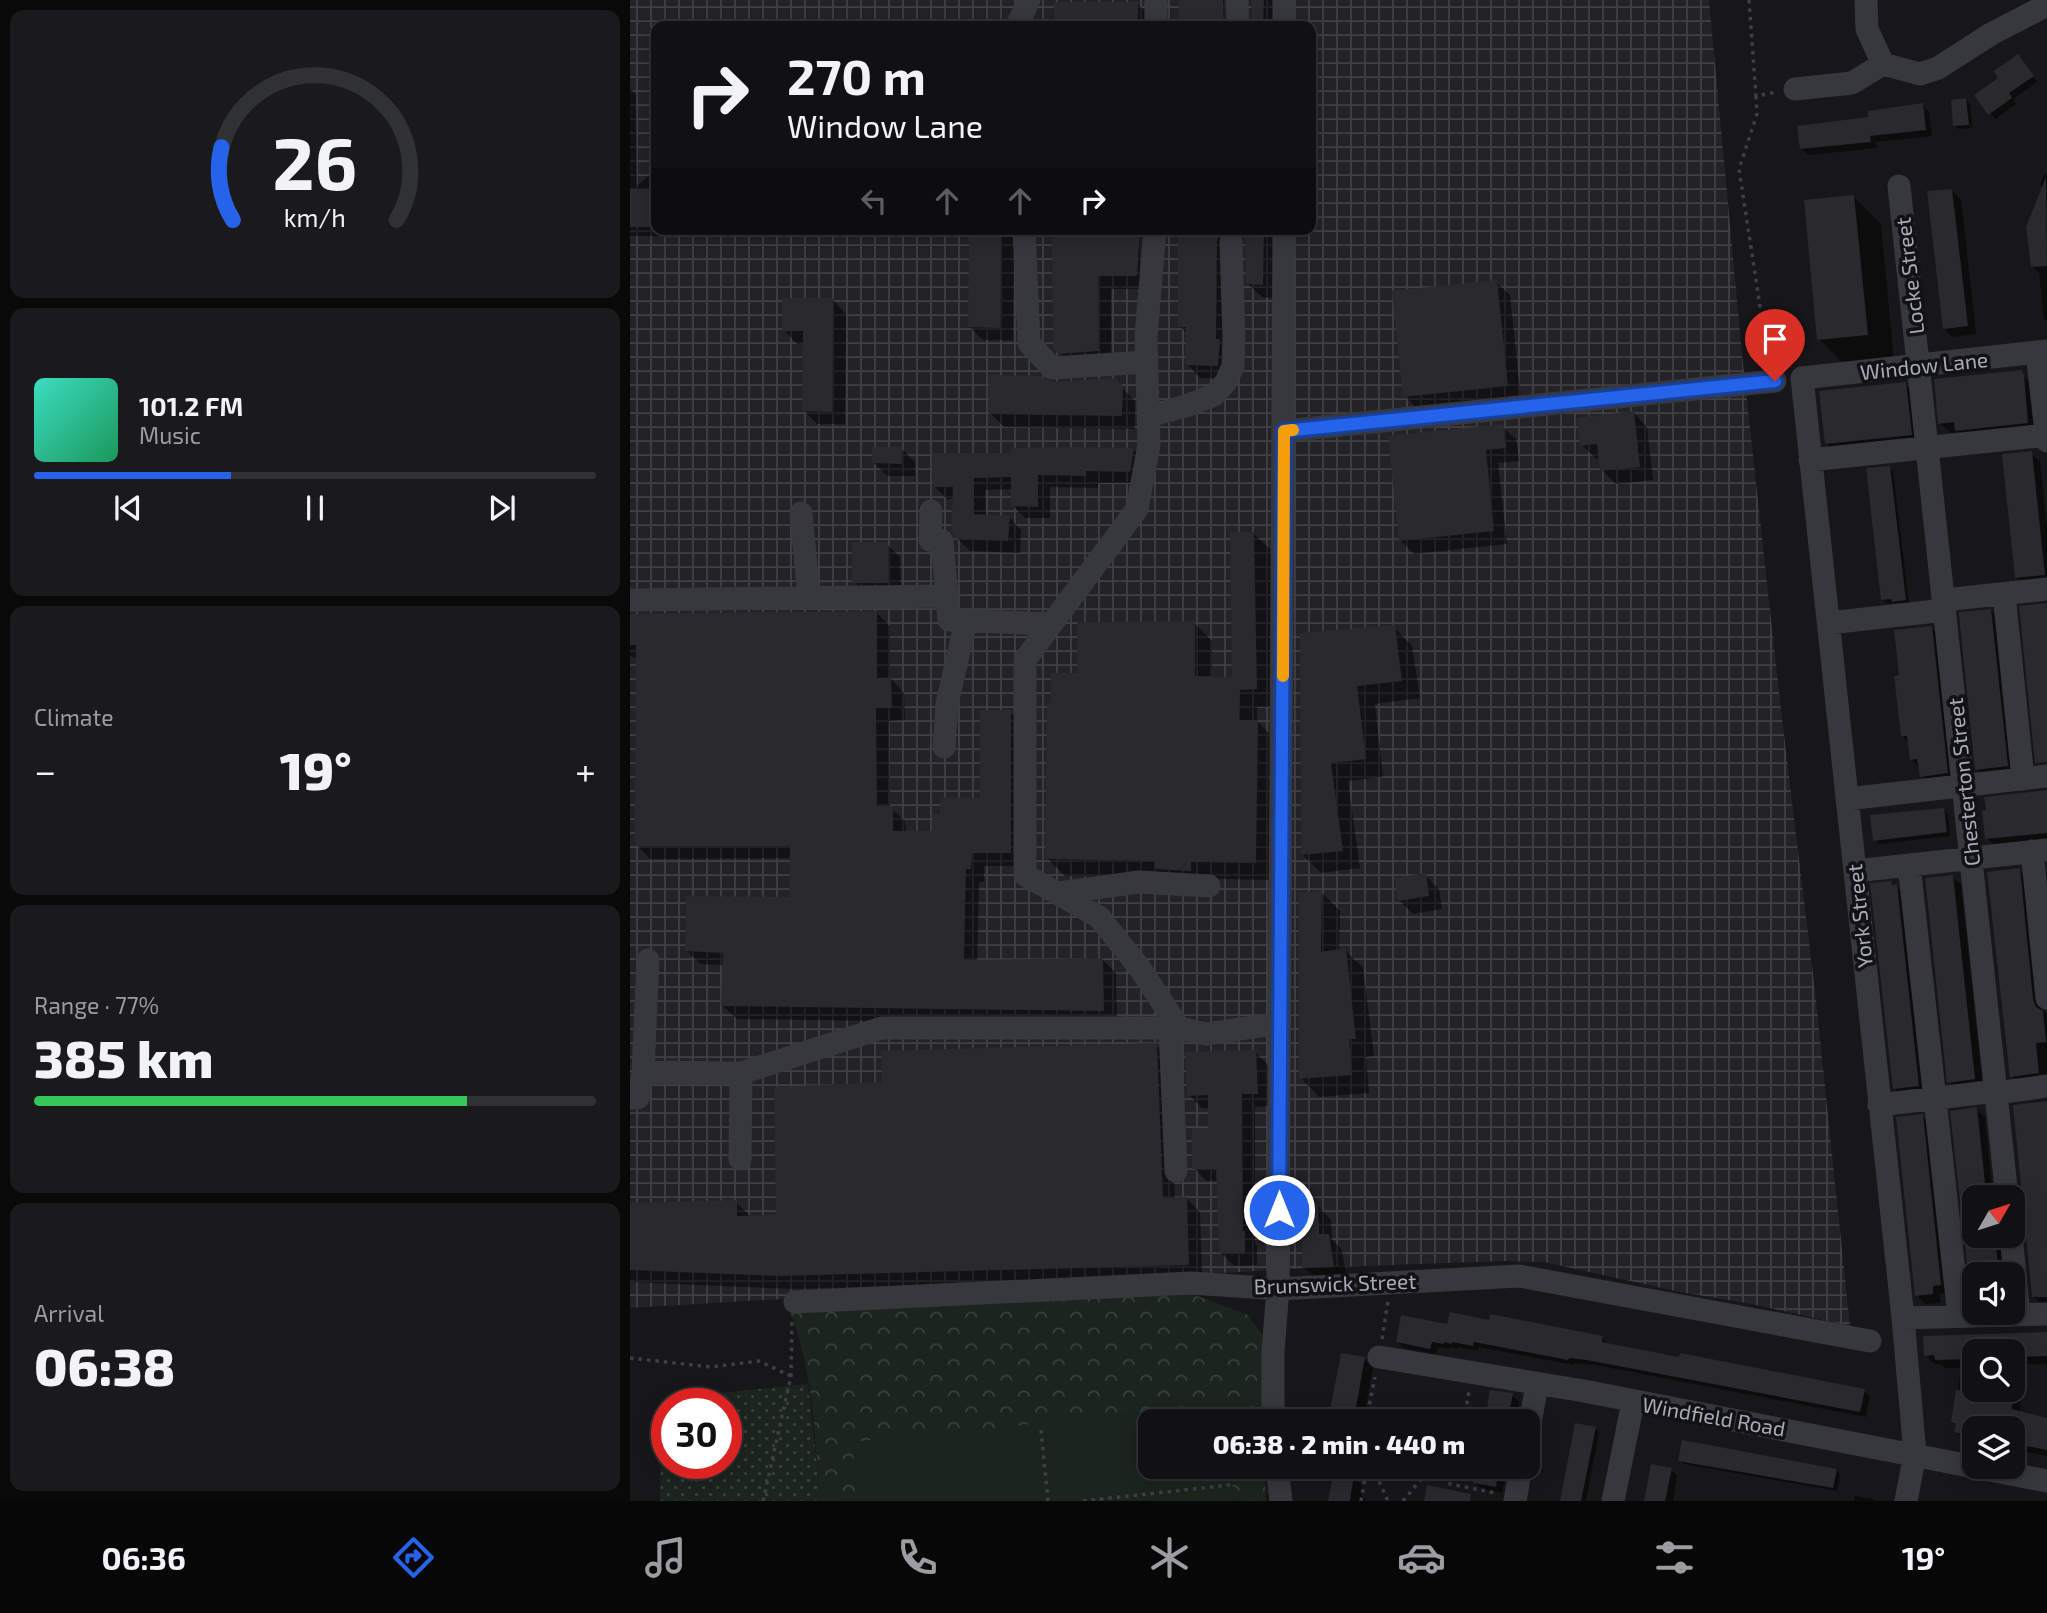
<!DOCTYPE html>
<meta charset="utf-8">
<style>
:root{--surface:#111113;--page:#1a1a1c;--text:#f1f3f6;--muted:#9c9da0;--line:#303133;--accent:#2563eb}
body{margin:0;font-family:"Exo 2",sans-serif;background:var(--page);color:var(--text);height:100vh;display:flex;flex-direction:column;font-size:26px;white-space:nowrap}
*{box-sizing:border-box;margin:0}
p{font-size:23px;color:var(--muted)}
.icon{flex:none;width:38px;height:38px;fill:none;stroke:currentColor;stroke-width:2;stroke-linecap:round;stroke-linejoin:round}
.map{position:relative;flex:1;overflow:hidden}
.drawer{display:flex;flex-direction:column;gap:10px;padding:10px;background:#09090a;width:630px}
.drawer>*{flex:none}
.banner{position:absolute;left:21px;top:21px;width:665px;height:214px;border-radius:14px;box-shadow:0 4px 18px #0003,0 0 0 2px var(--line);background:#111113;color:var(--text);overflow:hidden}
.needle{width:46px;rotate:51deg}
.controls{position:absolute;left:1332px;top:1185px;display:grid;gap:14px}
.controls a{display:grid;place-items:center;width:63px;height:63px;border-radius:14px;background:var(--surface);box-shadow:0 4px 18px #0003,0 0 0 2px var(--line);font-size:35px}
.speed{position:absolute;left:21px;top:1388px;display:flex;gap:14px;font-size:35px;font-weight:700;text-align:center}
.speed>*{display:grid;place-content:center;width:91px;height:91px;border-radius:50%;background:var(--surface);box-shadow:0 4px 18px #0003,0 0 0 2px var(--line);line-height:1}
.speed .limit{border:10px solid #d22;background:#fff;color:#111}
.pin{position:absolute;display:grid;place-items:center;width:60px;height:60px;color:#fff;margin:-72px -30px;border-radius:50% 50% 50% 0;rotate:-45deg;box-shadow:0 0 7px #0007}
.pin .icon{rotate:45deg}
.me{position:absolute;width:77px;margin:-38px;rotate:0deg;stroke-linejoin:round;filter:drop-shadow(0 0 5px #0008)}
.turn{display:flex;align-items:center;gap:24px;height:147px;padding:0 21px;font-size:32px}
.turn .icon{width:91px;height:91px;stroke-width:2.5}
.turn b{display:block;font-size:49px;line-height:60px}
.lanes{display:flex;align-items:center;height:66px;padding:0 21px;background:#0003;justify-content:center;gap:35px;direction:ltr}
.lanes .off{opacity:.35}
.big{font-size:52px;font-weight:800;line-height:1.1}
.drawer .tile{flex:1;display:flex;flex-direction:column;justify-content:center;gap:10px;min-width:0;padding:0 24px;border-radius:14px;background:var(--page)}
.drawer .dial{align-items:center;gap:0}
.dial svg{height:182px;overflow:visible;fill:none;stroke:var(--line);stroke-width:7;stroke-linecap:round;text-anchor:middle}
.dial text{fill:var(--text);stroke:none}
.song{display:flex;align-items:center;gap:21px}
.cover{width:84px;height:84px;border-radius:10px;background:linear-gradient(135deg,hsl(170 70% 55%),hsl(150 70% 35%))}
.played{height:7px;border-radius:4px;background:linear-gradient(90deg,var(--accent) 35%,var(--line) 35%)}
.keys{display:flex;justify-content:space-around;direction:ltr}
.heat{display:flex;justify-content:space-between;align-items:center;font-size:38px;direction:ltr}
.charge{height:10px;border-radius:5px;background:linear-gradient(90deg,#34c759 77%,var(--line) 0)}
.trip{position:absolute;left:508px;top:1409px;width:402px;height:70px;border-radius:14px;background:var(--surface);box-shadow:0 4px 18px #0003,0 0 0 2px var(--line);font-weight:800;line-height:70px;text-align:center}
.tabs{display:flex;height:112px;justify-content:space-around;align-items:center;background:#070708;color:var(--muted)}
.tabs .icon{width:49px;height:49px}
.tabs .selected{color:var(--accent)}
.tabs b{font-size:32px;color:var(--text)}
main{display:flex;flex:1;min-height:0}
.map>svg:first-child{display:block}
</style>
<main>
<section class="drawer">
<div class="tile dial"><svg viewBox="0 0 100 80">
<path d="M14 69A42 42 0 1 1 86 69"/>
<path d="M14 69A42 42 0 0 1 9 37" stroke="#2563eb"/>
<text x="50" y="56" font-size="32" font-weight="700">26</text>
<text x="50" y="72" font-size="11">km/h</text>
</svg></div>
<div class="tile">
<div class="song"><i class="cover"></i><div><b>101.2 FM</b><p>Music</p></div></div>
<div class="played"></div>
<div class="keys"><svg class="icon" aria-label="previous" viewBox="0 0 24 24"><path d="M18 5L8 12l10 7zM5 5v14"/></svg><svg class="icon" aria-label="pause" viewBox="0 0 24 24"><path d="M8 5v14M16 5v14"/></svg><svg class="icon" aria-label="next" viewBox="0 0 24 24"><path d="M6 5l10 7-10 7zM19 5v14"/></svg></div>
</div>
<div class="tile"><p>Climate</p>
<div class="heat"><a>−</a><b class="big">19°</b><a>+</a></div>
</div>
<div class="tile"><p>Range · 77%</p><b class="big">385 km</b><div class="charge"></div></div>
<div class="tile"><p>Arrival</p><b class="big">06:38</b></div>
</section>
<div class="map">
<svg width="1417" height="1501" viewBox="0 0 1417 1501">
<defs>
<pattern id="industrial-grid" width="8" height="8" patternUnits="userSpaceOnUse" patternTransform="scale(1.75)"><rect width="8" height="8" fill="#232226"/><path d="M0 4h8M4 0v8" fill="none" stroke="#403f43"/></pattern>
<pattern id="forest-crowns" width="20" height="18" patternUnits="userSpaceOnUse" patternTransform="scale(1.75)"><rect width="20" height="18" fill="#1c241e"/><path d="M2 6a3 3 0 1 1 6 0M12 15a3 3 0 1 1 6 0" fill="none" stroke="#3a413d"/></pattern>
<pattern id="park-dots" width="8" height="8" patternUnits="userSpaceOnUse" patternTransform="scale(1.75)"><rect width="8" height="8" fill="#1c241e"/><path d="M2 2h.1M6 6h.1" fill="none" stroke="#3a413d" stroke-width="1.8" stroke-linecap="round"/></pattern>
</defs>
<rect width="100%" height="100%" fill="#171719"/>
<path fill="url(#industrial-grid)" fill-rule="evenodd" d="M0 0H1079L1113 364 1151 710 1185 991 1220 1326 1122 1304 1050 1292 914 1262 873 1261 676 1268 0 1308ZM26 26H681V229H26Z"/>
<path fill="#1c241e" d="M594 1405 596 1421H520V1466L600 1467 604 1501H227L221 1442Z"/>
<path fill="url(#forest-crowns)" d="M562 1294 618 1315 634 1337V1421H596L594 1405 222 1442 227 1501H191C184 1439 184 1370 160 1312Z
M600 1467H634L636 1501H604Z"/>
<path fill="url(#park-dots)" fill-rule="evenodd" d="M178 1384 191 1501H30L32 1399ZM37 1404H96V1463H37Z"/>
<path fill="#0007" d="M551 0H605L606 26H551Z
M623 0H647L646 26H628L624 22Z
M507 3 521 17V26H426V4Z
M295 19 338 26H294Z
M1393 62 1407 82 1383 99 1386 104 1365 119 1347 95Z
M0 88 6 94 7 186 26 169V229H32V236H0Z
M1336 100 1340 104 1342 128 1329 129 1325 126Z
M1293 105 1299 112 1302 136 1246 142 1247 148 1178 155 1171 148 1240 119Z
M1417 172V321L1414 319 1409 273 1403 267 1413 188 1410 185 1414 174 1416 175Z
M1322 191 1331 199 1346 334 1323 337 1314 329Z
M1224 197 1251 224 1264 361 1216 366 1189 339Z
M341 229H384L383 340H353L339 326Z
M424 229H522L520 289H481V364L443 366 425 348Z
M550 229H599L601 379 570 378 557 364 558 334 550 327Z
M616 229H648L646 298 632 297 618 284Z
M866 282 880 295 891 399 788 410 775 396Z
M203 300 216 314 215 424H187L174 411V344H167L154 330Z
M1390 372 1401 383 1408 433 1337 440 1329 432 1321 433 1310 423Z
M484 380 505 401V429L374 427 360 413 423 384Z
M1275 384 1293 402 1299 453 1215 462 1197 444Z
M1004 413 1017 427 1023 480 986 484 972 470 971 458 966 459 952 445Z
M872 426 886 439 889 461 868 463 877 544 784 554 770 540Z
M272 449 285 462V476H257L244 463Z
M504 450 516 462 512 483H468V488L420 487V518H395L383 506V489L355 490 356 516 379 517 391 530 390 553 340 551 327 538 324 499H317L305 487 383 454Z
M1401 453 1410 461 1417 530V583L1395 586 1387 578Z
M1259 468 1263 471 1279 603H1256L1252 599Z
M624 534 642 551 644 707H627V721L645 739 643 880 435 876 417 858 423 705 449 674 564 623 582 641V678H604Z
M257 544 270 557 271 596H238L224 582Z
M1361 611 1370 620 1385 775 1356 778 1347 769Z
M247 613 260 626V678L274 693 275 720 259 721 260 808 275 821 276 833H304L312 816 352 800 380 712 394 726V866H354V882H349L347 962 473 960 486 973 487 1024 107 1019 93 1006 94 965 70 964 56 950 161 899V858L20 859 7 845V658L0 656V616Z
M764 627 782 646 790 698 745 704 753 777 718 781 730 868 691 873 673 855 672 635Z
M1301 627 1310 636 1326 782 1300 784 1291 776 1290 768 1281 759 1279 743 1272 735 1270 677Z
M1417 792V842L1366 847 1357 838 1356 799Z
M1314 810 1318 814 1320 836 1249 844 1245 840Z
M1389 870 1398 878 1411 1010 1417 1013V1082L1391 1085 1382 1076Z
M795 875 809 889 812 909 783 914 769 900Z
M1322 877 1331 885 1353 1088 1328 1091 1319 1082Z
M1261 883 1275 895 1297 1094 1273 1097 1264 1088Z
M692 893 710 911 709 951 715 950 733 968 744 1056 736 1057 739 1093 689 1097 671 1078Z
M526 1045 539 1059 545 1199H557L570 1212 572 1277 163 1289 0 1282V1205L106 1202 120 1216 148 1217 253 1084Z
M625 1052 638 1065 640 1106 625 1107V1244L627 1246V1265L604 1266 590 1252 588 1181H577L564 1168 579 1129V1108H572L559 1095Z
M1417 1102V1305L1413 1306 1404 1297 1385 1106Z
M1346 1109 1355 1118 1363 1197H1344V1236H1372L1376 1274H1344V1297L1322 1112Z
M1292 1116 1301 1124 1319 1293 1310 1294 1311 1303 1295 1304 1287 1295Z
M688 1206 701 1220 702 1239 712 1250 717 1280H687L674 1267Z
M860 1322 972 1338 978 1344 1050 1359 1234 1391 1240 1397 1236 1417 965 1365 944 1363V1365L849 1347 848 1351 828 1347 827 1349 819 1347V1349L808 1347 806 1354 774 1348 768 1342 819 1326Z
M1417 1333V1364L1382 1365V1351H1344V1390H1382L1391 1399 1390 1413 1417 1419V1456L1382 1449V1428H1344V1442L1335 1440 1326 1431 1327 1426 1323 1422 1331 1368H1315L1310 1364H1304L1296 1355 1295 1338Z
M734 1359 743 1368 733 1421H699Z
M882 1395 889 1402 886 1421H857Z
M965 1428 969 1432 956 1501H931Z
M1050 1460 1206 1470 1210 1474 1207 1491 1054 1464Z
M691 1466H724L722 1476 732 1485 731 1494 736 1501H700L705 1477 699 1476Z
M848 1466H877L872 1493 852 1489 845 1483Z
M1041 1469 1047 1476 1043 1501H1016Z
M1225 1496 1244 1499 1246 1501H1224Z"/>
<path fill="#2a292d" d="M549 0H593L594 26H549Z
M621 0H634L633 23H622Z
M424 2H508V26H424Z
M1388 54 1404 76 1379 93 1382 98 1358 115 1344 95 1368 78 1364 71Z
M1336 98 1339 125 1323 126 1321 100Z
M1293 103 1296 130 1240 136 1241 142 1170 149 1167 126 1238 117V111Z
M1416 177 1417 266 1401 267 1396 227Z
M0 189H23V227H0Z
M1322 189 1338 326 1313 329 1297 191Z
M1224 195 1238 335 1187 340 1174 200Z
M339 229H371L370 328 338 327Z
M422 229H510L507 276H468L469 351 428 354 423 348Z
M548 229H596L589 235 587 242 586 339H590L588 366 555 365 556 327H548Z
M606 229H634L633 285 616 284 615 241 612 234Z
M867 280 878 386 773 397 762 291Z
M152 298H203L202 412 172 411 173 331H152Z
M1391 370 1394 375 1398 423 1325 431 1324 422 1308 424 1304 379Z
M359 375 410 376 423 382 485 378 493 386 492 416 359 414Z
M1276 382 1282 435 1195 444 1189 391Z
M1004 411 1010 467 970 471 967 444 950 446 947 418Z
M873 424 876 448 856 450 864 531 769 541 758 436Z
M242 447H272V464L242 463Z
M381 448 443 447 504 448 500 472 456 471V476L408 475V507L381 506V477L344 478V514L380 516 378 541 326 539 321 531 323 487H303L302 453H381Z
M1402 451 1415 575 1385 578 1372 454Z
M1260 466 1276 600 1262 602 1261 599 1251 600 1236 468Z
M600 532H624L627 689 610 690 609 720H628L626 863 561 862V871L525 869V861L415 859 417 703H421V673H447V622L565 621V676L602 677Z
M222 542H258V583H222Z
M1417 603V762L1405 763 1389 606Z
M1361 609 1378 766 1345 770 1329 615V612Z
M247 611V678L261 677 262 708H246L247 806H263V831H302L303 814H310L311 797 350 798V710H381V853H342L341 869H336L334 960 473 958 474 1011 91 1006 93 953 55 951 56 896 159 897 160 846H5L6 645H0V614Z
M765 625 772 681 727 686 736 759 701 763 713 851 671 855 670 633Z
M1302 626 1318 773 1290 777 1287 759 1280 760 1277 736H1271L1264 676 1269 675 1264 630Z
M1417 790V833L1355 839 1352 811 1356 810 1354 797Z
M1314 808 1317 832 1243 841 1240 815Z
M1390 868 1403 999 1406 1007 1413 1011 1416 1042 1406 1043 1409 1073 1380 1077 1357 872Z
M796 873 799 896 768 901 764 878Z
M1323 875 1345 1079 1317 1083 1295 878Z
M1261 881 1262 885 1267 884 1289 1086 1263 1089 1240 883Z
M692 891 691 952 716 948 726 1039H719L722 1075 669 1079V892Z
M527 1043 533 1198 557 1197 559 1265 148 1276 0 1270V1203L107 1200V1216L146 1215 144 1087 252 1082 251 1051Z
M626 1050 628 1094H612L613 1231H615V1253H589L586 1169H562V1128H578V1095L557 1096 555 1052Z
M1417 1101V1297H1402L1383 1105Z
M1347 1107 1356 1193 1344 1194V1236H1365L1369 1274H1344V1281L1339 1282 1320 1111Z
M1293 1114 1311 1285 1303 1286V1294L1285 1296 1266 1117Z
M688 1204 689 1234H699L704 1267 672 1268 673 1205Z
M820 1312 859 1320 860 1314 973 1336 972 1342 997 1347 1049 1357 1050 1353 1235 1389 1230 1412 957 1360 939 1358 938 1360 844 1342 843 1346 822 1342V1344L814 1342V1344L802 1342 800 1349 766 1342 771 1315 817 1324Z
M1417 1332V1356L1382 1357V1351H1344L1342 1359 1305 1360 1304 1355 1294 1356 1293 1336Z
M711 1353 735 1357 727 1402 723 1421H698Z
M860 1390 883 1393 878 1421H855Z
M1326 1390H1383L1382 1409 1417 1418V1450L1382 1443V1428H1344V1436L1324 1432 1326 1424 1321 1422Z
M945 1423 966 1427 951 1501H930Z
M1052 1440 1207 1469 1203 1488 1048 1461Z
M1021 1464 1042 1468 1035 1501H1014Z
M846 1466H869L866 1487 843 1483Z
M704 1471 724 1474 720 1501H698Z
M797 1485 841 1494 840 1501H794Z"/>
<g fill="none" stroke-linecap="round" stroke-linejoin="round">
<path stroke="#3d3f45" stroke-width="3.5" stroke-dasharray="3.5 5" stroke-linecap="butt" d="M1119 0 1126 96 1147 92
M1126 96 1127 114 1109 169 1135 339H1156L1165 361
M752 1339 758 1301
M0 1358 81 1367 129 1361 161 1376
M736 1421 745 1377
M834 1421 839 1391
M411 1430 418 1501
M742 1466 758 1501
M826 1466 820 1484 866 1493
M133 1501 161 1376 162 1320
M453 1501 600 1485
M731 1501 737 1466
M773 1501 802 1466"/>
<path stroke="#37383e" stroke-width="23" d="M607 0 608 26
M1236 0 1237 29 1253 64 1290 74 1308 68 1361 34 1417 5
M387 26 399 0
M526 26V0
M654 26V0
M1165 89 1222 83 1253 64
M1269 186 1377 1197
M394 229 399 343 422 368 517 362
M525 229 516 337 519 445 507 509 395 660V875L469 917 509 967 549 1028 576 1034 650 1023
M1407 353 1417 441
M519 416 556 406 584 395 596 382 603 366 604 339 601 242
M654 431 1145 381
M1180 460 1417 435
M301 511 300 540 312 541 319 620 421 624
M171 513 179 597
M1374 594 1393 779
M0 600 317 596
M1314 600 1417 589
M1199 623 1315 610
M314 747 317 704 336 621
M1217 799 1417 776
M1402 851 1417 998
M1279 865 1329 1316
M1225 871 1417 850
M429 893 509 882 579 886
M540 1028 546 1171
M13 1072 18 960
M1366 1093 1417 1086
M0 1098H8L13 1072 111 1073 252 1028H549
M1249 1105 1366 1091
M110 1159 111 1073
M1381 1236 1389 1315
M165 1302 561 1283 648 1289 889 1276 1240 1341
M1273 1318 1417 1314
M749 1357 954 1391 1417 1481
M643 1421V1351L648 1289 654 229
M898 1434 907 1385
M647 1466 651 1501
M885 1501 891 1466
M983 1501 1003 1402
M1276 1501 1285 1454 1273 1318 1172 378 1417 351"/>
</g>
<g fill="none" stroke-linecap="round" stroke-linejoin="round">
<g stroke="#184099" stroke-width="18">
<path id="route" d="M649 1210 654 431 1145 381"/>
</g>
<use href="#route" stroke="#2563eb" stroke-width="12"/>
<path stroke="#f59e0b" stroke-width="12" d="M653 676 654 431 663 430"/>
</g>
<g text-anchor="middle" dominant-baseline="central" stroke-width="7" stroke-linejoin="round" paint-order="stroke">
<g font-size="21" fill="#a8acb9" stroke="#121214">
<text transform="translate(1279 276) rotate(-97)">Locke Street</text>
<text transform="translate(1294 365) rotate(-6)">Window Lane</text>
<text transform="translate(1333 782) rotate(-96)">Chesterton Street</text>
<text transform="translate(1229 916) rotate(-96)">York Street</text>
<text transform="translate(705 1283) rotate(-2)">Brunswick Street</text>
<text transform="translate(1084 1416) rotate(10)">Windfield Road</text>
</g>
</g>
</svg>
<div class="controls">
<a><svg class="needle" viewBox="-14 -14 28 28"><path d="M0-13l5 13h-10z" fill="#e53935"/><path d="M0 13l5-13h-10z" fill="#9c9da0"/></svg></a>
<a><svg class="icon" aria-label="sound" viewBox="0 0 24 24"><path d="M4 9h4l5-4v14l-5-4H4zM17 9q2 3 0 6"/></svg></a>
<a><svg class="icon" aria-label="search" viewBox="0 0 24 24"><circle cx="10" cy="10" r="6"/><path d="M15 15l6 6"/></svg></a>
<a><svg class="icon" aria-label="layers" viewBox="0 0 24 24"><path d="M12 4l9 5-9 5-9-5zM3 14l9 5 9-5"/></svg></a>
</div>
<div class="speed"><div class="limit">30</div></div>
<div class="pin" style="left:1145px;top:381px;background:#d93025"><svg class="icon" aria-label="arrive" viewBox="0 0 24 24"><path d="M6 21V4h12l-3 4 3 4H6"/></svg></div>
<svg class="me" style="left:649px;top:1210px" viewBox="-20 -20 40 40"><circle r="17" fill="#2563eb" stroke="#fff" stroke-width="3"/><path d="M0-11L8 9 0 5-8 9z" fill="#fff"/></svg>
<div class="trip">06:38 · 2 min · 440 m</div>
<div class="banner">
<div class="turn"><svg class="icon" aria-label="right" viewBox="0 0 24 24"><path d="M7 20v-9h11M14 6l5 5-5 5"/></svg><div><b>270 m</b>Window Lane</div></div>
<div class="lanes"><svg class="icon off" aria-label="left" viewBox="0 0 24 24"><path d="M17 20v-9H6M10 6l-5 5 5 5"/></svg><svg class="icon off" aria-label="ahead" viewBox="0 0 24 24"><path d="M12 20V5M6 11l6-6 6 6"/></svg><svg class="icon off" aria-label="ahead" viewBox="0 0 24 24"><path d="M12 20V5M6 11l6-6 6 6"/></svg><svg class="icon" aria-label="right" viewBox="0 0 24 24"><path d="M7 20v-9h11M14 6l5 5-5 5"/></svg></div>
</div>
</div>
</main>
<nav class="tabs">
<b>06:36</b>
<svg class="icon selected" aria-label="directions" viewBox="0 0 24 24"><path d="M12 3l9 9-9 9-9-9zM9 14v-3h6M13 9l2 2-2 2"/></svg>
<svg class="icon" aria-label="music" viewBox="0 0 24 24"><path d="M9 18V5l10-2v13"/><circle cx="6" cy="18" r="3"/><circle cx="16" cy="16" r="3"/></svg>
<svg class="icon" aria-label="phone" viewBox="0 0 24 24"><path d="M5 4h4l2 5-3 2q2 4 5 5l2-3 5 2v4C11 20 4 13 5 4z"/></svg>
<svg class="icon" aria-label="climate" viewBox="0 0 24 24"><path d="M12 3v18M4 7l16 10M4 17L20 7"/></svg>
<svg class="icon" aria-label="car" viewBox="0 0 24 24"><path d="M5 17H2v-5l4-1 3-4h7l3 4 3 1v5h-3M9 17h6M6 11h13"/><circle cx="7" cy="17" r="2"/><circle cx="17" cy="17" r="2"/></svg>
<svg class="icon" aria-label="filters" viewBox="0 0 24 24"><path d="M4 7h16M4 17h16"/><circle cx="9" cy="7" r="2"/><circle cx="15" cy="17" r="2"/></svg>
<b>19°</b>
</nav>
